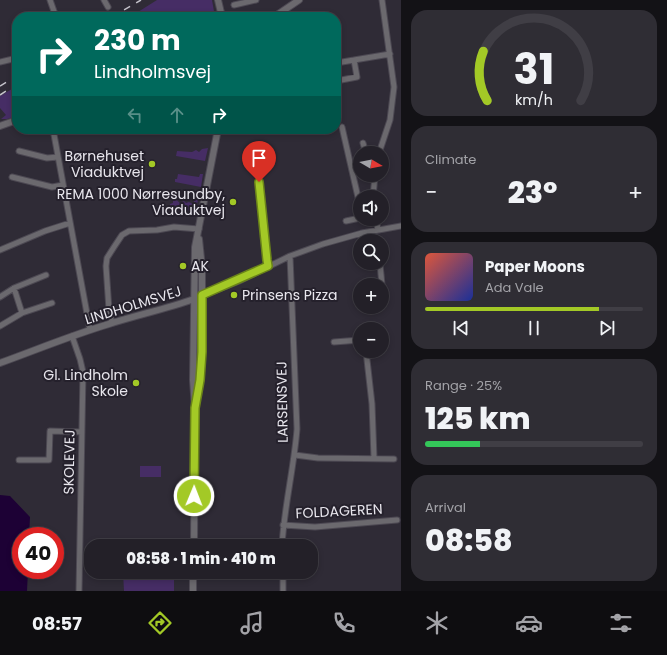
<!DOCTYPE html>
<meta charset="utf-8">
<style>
:root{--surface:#232028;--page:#2f2d34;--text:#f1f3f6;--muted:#a3a3a8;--line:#403e45;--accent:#a3c926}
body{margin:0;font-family:Poppins,sans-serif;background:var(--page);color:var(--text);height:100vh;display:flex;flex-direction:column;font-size:15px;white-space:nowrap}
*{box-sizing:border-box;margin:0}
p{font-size:13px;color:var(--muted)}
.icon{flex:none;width:22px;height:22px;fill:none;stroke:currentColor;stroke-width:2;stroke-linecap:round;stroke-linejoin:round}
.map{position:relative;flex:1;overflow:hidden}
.side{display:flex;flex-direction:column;gap:10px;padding:10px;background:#131216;width:266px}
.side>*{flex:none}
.banner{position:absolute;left:12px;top:12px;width:329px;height:122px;border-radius:16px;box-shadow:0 2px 6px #0003,0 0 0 1px var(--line);background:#00695c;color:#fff;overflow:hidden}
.needle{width:26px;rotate:100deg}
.fabs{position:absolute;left:353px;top:146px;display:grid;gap:8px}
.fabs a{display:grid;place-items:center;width:36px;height:36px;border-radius:50%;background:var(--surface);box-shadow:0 2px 6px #0003,0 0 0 1px var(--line);font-size:20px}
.speed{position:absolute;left:12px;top:527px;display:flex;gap:8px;font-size:20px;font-weight:700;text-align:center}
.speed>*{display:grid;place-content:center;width:52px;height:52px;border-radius:50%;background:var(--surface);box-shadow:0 2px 6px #0003,0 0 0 1px var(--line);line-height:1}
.speed .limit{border:6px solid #d22;background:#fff;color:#111}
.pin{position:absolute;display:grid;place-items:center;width:34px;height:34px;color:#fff;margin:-41px -17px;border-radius:50% 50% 50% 0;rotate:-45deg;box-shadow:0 0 4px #0007}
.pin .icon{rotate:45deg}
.me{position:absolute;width:44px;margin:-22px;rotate:1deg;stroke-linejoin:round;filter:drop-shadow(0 0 3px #0008)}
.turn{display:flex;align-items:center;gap:14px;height:84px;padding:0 16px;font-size:18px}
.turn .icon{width:52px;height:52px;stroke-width:2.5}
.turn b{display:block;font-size:28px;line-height:34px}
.lanes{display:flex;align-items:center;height:38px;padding:0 16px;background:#0003;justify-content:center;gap:20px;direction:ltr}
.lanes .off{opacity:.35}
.big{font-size:30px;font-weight:800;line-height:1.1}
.side .widget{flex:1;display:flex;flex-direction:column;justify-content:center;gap:6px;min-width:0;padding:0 14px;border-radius:16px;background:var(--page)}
.side .dial{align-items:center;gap:0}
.dial svg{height:104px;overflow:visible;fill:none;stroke:var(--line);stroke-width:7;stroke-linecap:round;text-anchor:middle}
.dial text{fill:var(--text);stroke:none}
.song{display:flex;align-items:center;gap:12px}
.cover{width:48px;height:48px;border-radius:6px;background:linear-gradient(135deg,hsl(10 70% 55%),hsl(230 70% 35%))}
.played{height:4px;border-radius:2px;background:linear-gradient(90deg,var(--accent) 80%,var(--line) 80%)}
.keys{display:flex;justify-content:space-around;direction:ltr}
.heat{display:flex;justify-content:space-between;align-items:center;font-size:22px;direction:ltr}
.charge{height:6px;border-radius:3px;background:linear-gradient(90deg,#34c759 25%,var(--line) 0)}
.trip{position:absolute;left:84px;top:539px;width:234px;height:40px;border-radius:16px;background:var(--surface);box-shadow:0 2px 6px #0003,0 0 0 1px var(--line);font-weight:800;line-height:40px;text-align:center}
.dock{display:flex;height:64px;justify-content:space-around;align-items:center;background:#0e0d10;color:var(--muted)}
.dock .icon{width:28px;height:28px}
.dock .current{color:var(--accent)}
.dock b{font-size:18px;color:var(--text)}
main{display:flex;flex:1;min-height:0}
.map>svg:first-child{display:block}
</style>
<main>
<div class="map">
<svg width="401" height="591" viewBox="0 0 401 591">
<rect width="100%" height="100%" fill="#2f2b36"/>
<path fill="#462d65" d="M157 0H212L215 17H130Z
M17 86V116L7 119H1L6 115 0 108V96Z
M208 148 205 161 176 156 177 151 192 152 196 150 199 152 202 149Z
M178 174 199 177 200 174H203L201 187 175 182V179H177Z
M174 198 180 203 184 201 186 203 189 202 193 204 195 199 198 200 195 212 170 207V204L173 203V199Z
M140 466H161V477H140Z
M123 572H174V591H124Z"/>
<path fill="#1d0135" d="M0 495 10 496 30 517 29 536H21V570H28L27 591H0Z"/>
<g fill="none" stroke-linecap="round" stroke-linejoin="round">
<g stroke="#4d4953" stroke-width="7">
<path id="minor" d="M50 0 56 17
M104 0 108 7
M234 5 256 0
M285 10 288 17
M0 62 17 58
M336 63 390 54
M336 81 357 77 354 60
M342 127 360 206
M53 129 90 330
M363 143 366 153
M19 151 47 158 58 157
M379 153 390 120 394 87 382 0
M351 165 360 163
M12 177 52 187 63 185
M259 181 267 260 268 266
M373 197 375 175
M376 219 378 230
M346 221 360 218
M362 233 363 241
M0 250 45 231 70 223
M367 263V265L380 264 382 285
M382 287 384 301
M14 288 22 313
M0 297 14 288 46 275
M194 299 239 281 290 256 323 244 362 233 401 226
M112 323 109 310 106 266 107 258 114 247 122 235 129 231 157 230 174 227 199 229
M0 326 22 313 52 303
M72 336 80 359 83 372 79 591
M334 342 360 340
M366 351 372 404 374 458
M295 455 318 458 394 459
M19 460H49L50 431 82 432
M283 525 315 527 397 520
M282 546C284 507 294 468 297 429L290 256
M283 572V591"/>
</g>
<g stroke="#4d4953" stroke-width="8">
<path id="tertiary" d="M218 0 222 17
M274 17 299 0
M0 126 17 120
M0 363C36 350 72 335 109 324 137 315 166 309 194 299
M197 397 200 380 202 336V268L199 239
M194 546 195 408 193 380 195 247 218 129
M193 591V572"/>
</g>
<use href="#minor" stroke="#6b696e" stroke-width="5"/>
<use href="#tertiary" stroke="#6b696e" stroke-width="6"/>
<path stroke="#c4c2ca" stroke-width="1.5" stroke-dasharray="7 7" stroke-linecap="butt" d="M112 17 141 0
M0 86 17 76
M0 95 17 84"/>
</g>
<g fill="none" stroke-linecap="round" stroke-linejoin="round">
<g stroke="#6a8319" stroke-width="10">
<path id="route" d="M194 496 195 408 200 380 202 352V295L268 266 267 260 259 182"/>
</g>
<use href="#route" stroke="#a3c926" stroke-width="7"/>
</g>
<g fill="#a3c926" stroke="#25212c" stroke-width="1.5">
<circle cx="152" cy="164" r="4"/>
<circle cx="233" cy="202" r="4"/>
<circle cx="183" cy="266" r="4"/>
<circle cx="234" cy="295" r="4"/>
<circle cx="136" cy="383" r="4"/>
</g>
<g text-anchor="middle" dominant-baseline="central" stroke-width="4" stroke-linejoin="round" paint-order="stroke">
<g font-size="14" fill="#e8e6ed" stroke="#25212c" text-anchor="end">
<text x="144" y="156">Børnehuset<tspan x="144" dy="16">Viaduktvej</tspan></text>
<text x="225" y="194">REMA 1000 Nørresundby,<tspan x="225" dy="16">Viaduktvej</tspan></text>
<text x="191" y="266" text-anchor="start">AK</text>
<text x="242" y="295" text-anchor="start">Prinsens Pizza</text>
<text x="128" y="375">Gl. Lindholm<tspan x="128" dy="16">Skole</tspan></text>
</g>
<g font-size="14" fill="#e8e6ed" stroke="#25212c">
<text transform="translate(133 305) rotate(-17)">LINDHOLMSVEJ</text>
<text transform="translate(282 402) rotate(-91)">LARSENSVEJ</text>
<text transform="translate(69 462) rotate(-89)">SKOLEVEJ</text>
<text transform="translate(339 511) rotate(-3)">FOLDAGEREN</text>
</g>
</g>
</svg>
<div class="fabs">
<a><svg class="needle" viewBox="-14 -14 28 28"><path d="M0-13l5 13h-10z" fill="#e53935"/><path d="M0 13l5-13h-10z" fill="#a3a3a8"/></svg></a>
<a><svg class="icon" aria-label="sound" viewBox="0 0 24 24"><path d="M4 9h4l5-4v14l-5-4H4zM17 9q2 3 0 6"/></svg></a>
<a><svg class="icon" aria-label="search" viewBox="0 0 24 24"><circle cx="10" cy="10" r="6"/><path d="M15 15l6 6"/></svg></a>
<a>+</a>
<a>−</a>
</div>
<div class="speed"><div class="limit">40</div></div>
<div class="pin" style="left:259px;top:182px;background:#d93025"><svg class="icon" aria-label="arrive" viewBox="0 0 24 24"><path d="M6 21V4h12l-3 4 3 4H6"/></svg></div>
<svg class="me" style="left:194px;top:496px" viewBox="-20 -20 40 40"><circle r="17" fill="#a3c926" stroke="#fff" stroke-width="3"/><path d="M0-11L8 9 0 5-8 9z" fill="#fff"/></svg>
<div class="trip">08:58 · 1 min · 410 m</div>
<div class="banner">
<div class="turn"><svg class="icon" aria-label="right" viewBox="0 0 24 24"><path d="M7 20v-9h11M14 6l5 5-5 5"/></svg><div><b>230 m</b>Lindholmsvej</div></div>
<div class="lanes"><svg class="icon off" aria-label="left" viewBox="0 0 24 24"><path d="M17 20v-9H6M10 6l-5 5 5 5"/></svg><svg class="icon off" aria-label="ahead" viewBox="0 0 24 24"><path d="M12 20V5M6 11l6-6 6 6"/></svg><svg class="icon" aria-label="right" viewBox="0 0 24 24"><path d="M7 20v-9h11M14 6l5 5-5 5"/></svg></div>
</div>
</div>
<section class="side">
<div class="widget dial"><svg viewBox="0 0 100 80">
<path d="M14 69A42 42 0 1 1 86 69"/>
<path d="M14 69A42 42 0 0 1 11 31" stroke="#a3c926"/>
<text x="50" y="56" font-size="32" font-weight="700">31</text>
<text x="50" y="72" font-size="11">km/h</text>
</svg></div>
<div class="widget"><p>Climate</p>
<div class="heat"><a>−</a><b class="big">23°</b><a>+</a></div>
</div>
<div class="widget">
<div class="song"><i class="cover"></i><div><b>Paper Moons</b><p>Ada Vale</p></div></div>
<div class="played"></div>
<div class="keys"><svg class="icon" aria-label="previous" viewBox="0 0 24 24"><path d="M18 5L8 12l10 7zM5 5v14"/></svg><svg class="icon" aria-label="pause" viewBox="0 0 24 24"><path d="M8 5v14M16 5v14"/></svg><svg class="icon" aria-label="next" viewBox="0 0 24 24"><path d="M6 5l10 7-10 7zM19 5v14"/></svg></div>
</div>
<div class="widget"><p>Range · 25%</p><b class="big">125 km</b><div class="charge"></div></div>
<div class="widget"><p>Arrival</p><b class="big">08:58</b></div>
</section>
</main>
<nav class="dock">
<b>08:57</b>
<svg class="icon current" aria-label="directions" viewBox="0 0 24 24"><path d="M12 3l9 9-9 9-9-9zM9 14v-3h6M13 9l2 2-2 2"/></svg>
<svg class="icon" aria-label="music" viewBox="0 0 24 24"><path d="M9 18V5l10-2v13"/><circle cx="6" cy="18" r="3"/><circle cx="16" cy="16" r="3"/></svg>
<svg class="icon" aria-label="phone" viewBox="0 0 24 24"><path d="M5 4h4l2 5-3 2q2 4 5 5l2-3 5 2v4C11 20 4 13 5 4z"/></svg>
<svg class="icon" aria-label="climate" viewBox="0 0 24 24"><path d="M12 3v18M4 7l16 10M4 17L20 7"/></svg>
<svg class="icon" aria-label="car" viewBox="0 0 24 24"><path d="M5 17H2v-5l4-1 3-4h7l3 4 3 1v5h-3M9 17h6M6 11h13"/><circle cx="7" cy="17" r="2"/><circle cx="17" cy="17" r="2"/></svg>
<svg class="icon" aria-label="filters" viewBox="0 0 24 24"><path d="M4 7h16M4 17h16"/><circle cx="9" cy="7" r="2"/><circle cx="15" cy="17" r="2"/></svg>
</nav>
